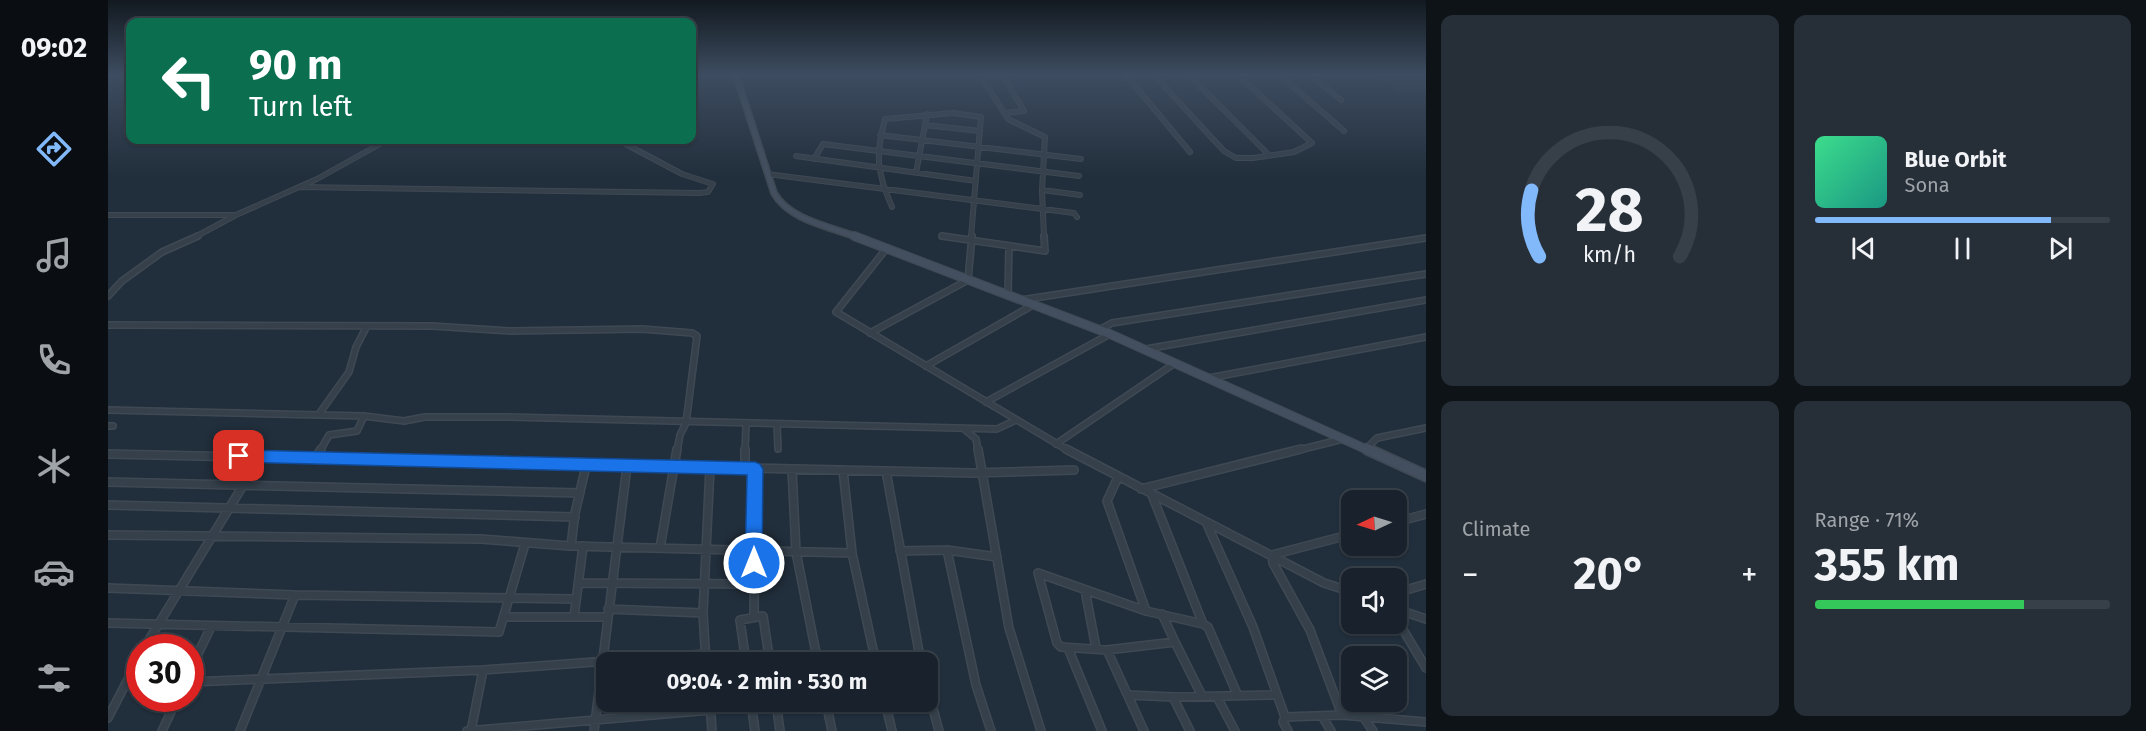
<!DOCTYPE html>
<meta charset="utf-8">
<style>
:root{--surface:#19222c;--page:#262f38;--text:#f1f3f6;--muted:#9fa4a9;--line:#373f48;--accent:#82b9fa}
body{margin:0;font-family:"Fira Sans",sans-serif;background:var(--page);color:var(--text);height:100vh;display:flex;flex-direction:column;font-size:22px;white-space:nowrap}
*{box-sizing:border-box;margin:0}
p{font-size:20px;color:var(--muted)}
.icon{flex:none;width:33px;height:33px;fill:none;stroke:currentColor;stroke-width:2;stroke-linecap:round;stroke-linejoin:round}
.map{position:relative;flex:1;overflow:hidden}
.panel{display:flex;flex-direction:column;gap:15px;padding:15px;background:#0e1318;width:720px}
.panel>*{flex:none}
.top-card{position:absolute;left:18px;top:18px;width:570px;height:126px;border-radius:12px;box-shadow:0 2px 4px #0004,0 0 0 2px var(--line);background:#0b6e4f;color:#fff;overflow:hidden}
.needle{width:39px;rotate:266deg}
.tools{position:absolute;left:1233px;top:490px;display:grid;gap:12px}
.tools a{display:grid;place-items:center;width:66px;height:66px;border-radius:12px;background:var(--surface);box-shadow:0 2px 4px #0004,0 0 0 2px var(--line);font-size:30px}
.speed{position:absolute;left:18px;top:634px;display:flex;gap:12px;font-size:30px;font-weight:700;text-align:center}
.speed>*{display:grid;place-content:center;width:78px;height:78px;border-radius:50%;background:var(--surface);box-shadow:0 2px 4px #0004,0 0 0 2px var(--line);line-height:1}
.speed .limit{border:9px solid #d22;background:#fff;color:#111}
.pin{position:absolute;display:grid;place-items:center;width:51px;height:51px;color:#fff;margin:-26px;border-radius:12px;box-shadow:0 3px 9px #0006}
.me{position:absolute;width:66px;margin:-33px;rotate:0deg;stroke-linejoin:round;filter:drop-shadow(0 0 4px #0008)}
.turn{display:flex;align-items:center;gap:21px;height:126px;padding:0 24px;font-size:27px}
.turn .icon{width:78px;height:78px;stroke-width:2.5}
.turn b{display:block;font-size:42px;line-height:51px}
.big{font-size:45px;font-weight:700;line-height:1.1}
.panel .tile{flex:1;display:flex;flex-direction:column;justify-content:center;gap:9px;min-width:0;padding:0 21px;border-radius:12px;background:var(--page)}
.panel .dial{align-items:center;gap:0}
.dial svg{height:156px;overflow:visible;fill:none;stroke:var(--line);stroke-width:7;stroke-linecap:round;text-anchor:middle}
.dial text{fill:var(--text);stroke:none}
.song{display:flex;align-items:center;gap:18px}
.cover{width:72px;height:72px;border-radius:9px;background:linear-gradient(135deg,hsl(150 70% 55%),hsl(170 70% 35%))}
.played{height:6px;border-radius:3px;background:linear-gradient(90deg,var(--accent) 80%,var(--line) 80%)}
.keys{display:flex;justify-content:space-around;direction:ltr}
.heat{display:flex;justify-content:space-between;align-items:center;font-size:33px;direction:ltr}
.charge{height:9px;border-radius:4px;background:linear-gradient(90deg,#34c759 71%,var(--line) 0)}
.panel .tiles{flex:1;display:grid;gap:15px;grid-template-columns:repeat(2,1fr)}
.trip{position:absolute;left:488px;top:652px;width:342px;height:60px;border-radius:12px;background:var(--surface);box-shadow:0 2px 4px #0004,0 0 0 2px var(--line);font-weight:700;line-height:60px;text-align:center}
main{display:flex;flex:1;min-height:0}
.tabs{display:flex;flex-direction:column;width:108px;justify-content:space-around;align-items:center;background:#0a0e12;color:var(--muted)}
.tabs .icon{width:42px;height:42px}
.tabs .selected{color:var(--accent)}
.tabs b{font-size:27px;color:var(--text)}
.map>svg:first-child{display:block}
</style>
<main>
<nav class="tabs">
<b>09:02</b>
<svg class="icon selected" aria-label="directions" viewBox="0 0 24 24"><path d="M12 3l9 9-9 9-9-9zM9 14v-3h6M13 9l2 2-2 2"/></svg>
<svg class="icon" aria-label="music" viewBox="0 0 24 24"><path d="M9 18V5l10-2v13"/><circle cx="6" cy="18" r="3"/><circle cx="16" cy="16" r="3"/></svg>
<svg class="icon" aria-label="phone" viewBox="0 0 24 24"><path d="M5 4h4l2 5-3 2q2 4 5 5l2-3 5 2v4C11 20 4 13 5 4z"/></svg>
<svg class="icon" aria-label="climate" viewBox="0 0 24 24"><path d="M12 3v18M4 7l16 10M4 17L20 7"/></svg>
<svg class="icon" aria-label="car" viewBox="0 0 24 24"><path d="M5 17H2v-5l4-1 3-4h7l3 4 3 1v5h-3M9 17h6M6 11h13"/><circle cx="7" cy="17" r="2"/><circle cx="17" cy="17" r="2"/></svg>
<svg class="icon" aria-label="filters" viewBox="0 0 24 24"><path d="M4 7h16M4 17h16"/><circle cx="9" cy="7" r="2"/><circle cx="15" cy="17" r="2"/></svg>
</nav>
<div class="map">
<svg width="1318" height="731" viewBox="0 0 1318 731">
<rect width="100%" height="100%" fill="#212e3b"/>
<path fill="#233b3c" d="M1267 75H1318V89L1291 93Z"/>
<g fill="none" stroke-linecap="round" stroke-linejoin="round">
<g stroke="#3f4954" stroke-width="6">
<path id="street-far2" d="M887 75 876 77V81L900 119 937 137 934 190 936 237
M890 75 897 79 916 111 897 113
M1018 75 1082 152
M1046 75 1116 151 1128 158H1145L1186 152 1204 143 1130 75
M1081 75 1161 155
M1172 75 1236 131
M1202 75 1233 100
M817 125 872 131
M772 135 973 159
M688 156 868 181
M706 159 715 144 971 176
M808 173 819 114
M659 174 966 213 969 217
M191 187 591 193 600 192 605 184 574 174 510 140
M934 190 972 195
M784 207C769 173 767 155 777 119L845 113 873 117 863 237
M0 215H127
M834 236 844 237
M87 237 128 215 209 179 279 140"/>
</g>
<g stroke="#3f4954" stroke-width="8">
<path id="street-far1" d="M834 236 937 251 936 236
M778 249 728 312 961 451
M900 295 901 246
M0 296 14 281 54 252 90 236
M913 300 1318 238
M0 325 324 326 403 331 534 329 584 333 589 336 578 423 572 435 569 451
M991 330 1004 323 1318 274
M762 333 860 280 864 236
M1038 349 1318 300
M818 366 925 305
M1101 378 1318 337
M878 402 1002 334
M0 410 256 416 296 421 317 417H399L889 429 908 420
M211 414 241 372 248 347 259 326
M669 425 670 449
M0 426H5
M856 429 868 439 870 451
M948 444 1067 363
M1258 449 1269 438 1318 428
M212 451 221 435 249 431 256 416
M637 451 638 425
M1187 451 1235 439"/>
</g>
<g stroke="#3f4954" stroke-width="10">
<path id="street" d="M870 449 901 628 933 731
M958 449 1216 583 1244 592
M0 454 865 473 966 470
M208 458 213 449
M637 469V449
M684 469 688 552 710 663
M735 470 744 553 768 663
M778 471 813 663
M1010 477 999 501 1038 611
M0 482 472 493
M1033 489 1193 449
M1044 495 1095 624 1100 627 1130 696
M0 505 467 517
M1098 522 1145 627 1177 717 1175 722 1180 731
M1288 522 1318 514
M0 535 373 539 462 546 744 553
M463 546 467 513 478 466
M552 548 569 449
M839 550 868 685 883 731
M792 551 839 550 889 557
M930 573 949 643 953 647 999 650 1067 642 1054 614
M930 573 1038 611 1095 624
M471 583 646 584
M0 588 187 595 467 599
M977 590 988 648
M1288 593 1318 584
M500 609 595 613
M1288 609 1318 619
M396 617H499
M466 617 475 546
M646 617 647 469
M1288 618 1318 668
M0 623 391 632 417 544
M1067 642 1094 696
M36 648 153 456
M960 648 994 731
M999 650 1036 731
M598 663 595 613 602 468
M638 663 632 620 655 616 662 663
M82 670 103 627
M82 682 375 670 597 654
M819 686 831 731
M1020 695 1065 697 1168 695
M1065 697 1082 731
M1109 697 1127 731
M602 702 604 731
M643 702 647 731
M668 702 672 731
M718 702 724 731
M777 702 784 731
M1234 715 1202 630 1165 563 1164 555 1244 534
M1214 716 1223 731
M1177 717 1234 715 1318 722
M0 718 32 656
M1256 718 1265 731
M54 731 69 699
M132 731 187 595
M359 731 603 710
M363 731 375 670
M486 731 519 466"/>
</g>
<g stroke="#3f4954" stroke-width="8">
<path id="secondary-far2" d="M628 75 666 193C681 220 723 227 749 237"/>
</g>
<g stroke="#3f4954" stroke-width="10">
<path id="secondary-far1" d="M746 236 1002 334 1262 451"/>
</g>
<g stroke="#3f4954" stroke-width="13">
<path id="secondary" d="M1259 449 1318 476"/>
</g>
<use href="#street-far2" stroke="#35404b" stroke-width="4"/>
<use href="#street-far1" stroke="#35404b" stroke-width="5"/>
<use href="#street" stroke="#35404b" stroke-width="7"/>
<use href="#secondary-far2" stroke="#434f5e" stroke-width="5"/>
<use href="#secondary-far1" stroke="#434f5e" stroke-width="8"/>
<use href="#secondary" stroke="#434f5e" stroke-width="10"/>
</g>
<linearGradient id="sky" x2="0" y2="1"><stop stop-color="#121920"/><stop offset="0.42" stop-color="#3d4c60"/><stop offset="1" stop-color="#3d4c60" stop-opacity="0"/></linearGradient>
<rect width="1318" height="177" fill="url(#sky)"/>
<path fill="#1a73e8" stroke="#114b97" stroke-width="1.5" d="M131 450 647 462 652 464 655 469 654 563 652 569 646 571 640 569 637 563 639 475 131 462 125 461 123 456 125 452Z"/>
</svg>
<div class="tools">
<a><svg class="needle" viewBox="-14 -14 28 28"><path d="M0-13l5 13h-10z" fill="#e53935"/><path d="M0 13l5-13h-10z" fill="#9fa4a9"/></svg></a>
<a><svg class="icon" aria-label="sound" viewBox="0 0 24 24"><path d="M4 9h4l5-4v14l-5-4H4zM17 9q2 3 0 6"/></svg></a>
<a><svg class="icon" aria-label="layers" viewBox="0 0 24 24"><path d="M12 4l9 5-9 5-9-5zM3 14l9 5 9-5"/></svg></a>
</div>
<div class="speed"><div class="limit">30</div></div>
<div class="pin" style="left:131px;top:456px;background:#d93025"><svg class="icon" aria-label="arrive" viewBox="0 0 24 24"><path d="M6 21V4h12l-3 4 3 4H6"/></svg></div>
<svg class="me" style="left:646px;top:563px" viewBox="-20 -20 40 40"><circle r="17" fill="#1a73e8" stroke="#fff" stroke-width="3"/><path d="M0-11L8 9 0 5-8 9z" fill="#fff"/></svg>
<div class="trip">09:04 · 2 min · 530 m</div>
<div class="top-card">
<div class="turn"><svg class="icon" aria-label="left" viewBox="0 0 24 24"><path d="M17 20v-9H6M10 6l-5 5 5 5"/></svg><div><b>90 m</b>Turn left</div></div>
</div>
</div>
<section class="panel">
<div class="tiles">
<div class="tile dial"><svg viewBox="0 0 100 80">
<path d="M14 69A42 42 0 1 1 86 69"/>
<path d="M14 69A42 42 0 0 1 10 35" stroke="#82b9fa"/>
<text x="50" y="56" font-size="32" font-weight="700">28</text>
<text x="50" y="72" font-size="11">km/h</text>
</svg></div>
<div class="tile">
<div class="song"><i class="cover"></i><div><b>Blue Orbit</b><p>Sona</p></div></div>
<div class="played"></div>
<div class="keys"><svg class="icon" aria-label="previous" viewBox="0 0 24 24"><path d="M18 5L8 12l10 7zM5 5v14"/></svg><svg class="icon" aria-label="pause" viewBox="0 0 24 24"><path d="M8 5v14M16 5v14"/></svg><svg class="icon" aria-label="next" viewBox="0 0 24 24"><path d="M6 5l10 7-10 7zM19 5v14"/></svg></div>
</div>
<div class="tile"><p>Climate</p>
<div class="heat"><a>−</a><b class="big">20°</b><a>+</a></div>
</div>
<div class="tile"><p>Range · 71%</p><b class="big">355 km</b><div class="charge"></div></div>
</div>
</section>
</main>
